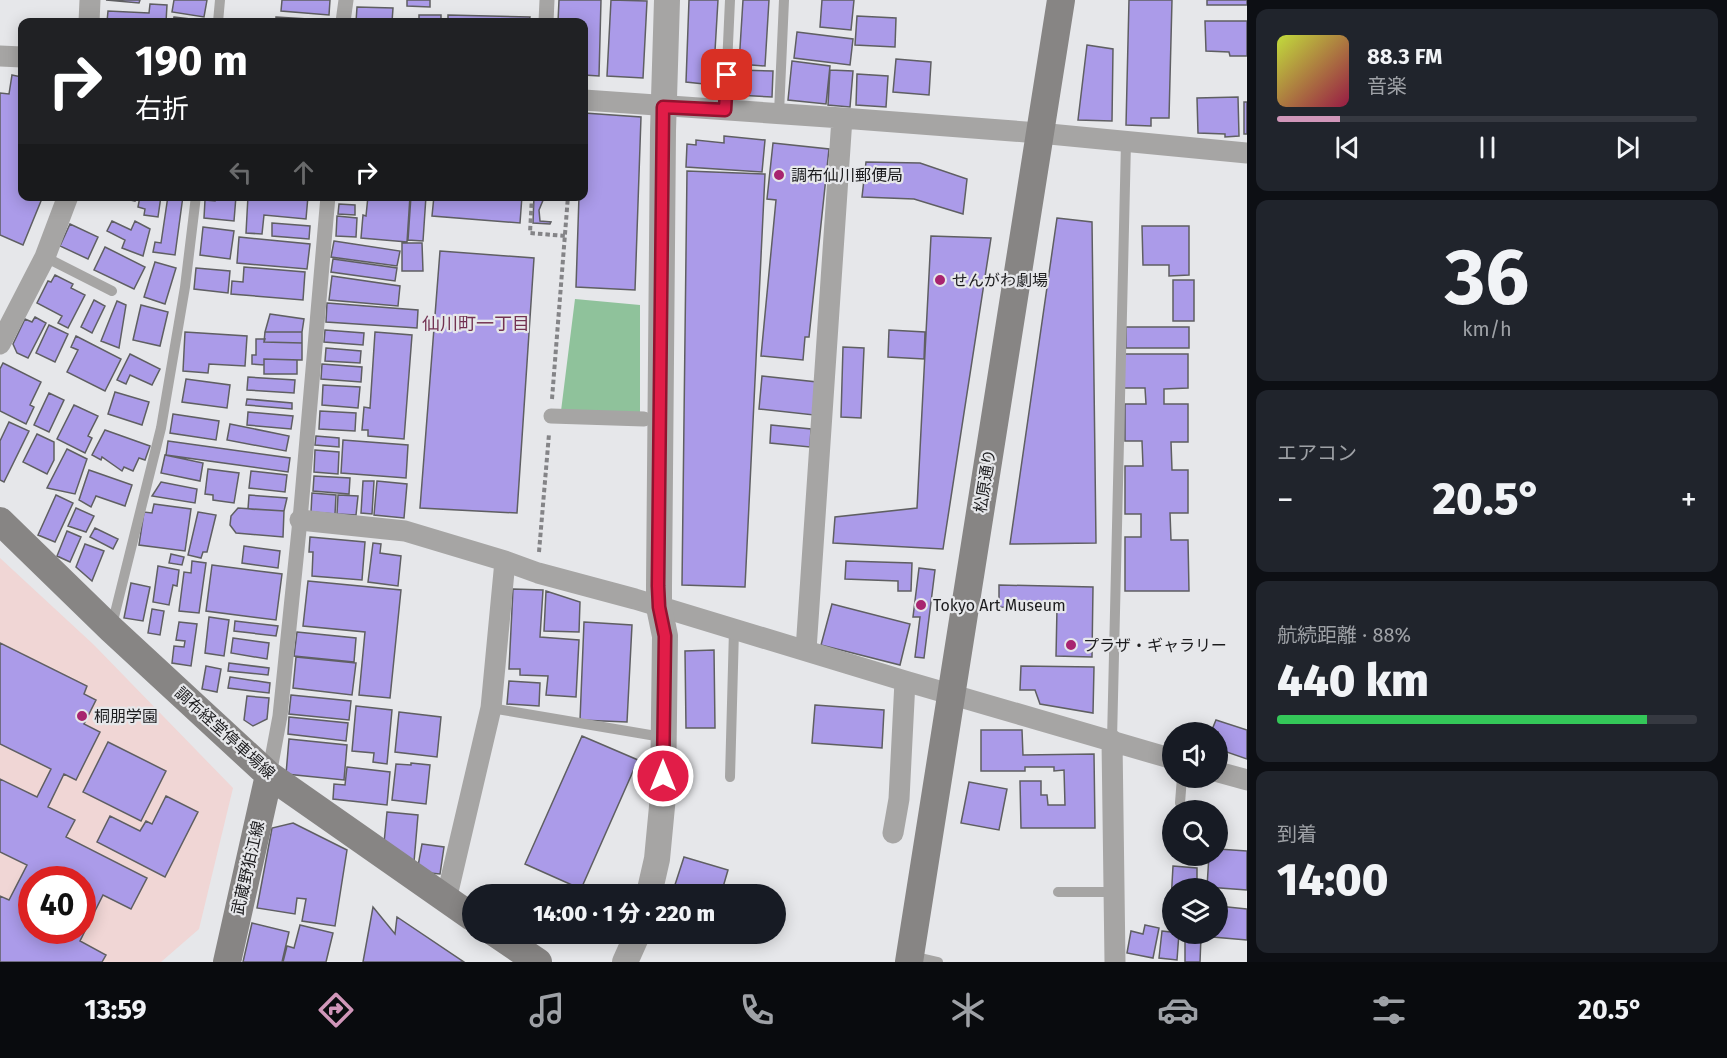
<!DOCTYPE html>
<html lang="ja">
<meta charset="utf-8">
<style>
:root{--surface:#171b24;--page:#20242c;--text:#f1f3f6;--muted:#9ea1a6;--line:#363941;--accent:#d096b9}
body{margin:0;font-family:"Fira Sans","Noto Sans JP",sans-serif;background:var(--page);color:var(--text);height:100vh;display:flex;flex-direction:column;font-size:22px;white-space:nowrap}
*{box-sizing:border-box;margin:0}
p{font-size:20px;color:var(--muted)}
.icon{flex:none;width:33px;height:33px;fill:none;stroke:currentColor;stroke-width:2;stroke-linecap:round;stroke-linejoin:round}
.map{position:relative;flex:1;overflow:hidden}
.drawer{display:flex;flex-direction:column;gap:9px;padding:9px;background:#0d0f14;width:480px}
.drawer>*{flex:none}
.hud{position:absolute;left:18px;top:18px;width:570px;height:183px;border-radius:12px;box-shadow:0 3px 15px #0003;background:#202124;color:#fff;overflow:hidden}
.fabs{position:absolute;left:1162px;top:722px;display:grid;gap:12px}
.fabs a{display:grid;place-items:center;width:66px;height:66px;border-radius:50%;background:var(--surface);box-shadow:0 3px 15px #0003;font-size:30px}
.speed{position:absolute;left:18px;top:866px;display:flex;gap:12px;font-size:30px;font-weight:700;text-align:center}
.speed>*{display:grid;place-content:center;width:78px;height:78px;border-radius:50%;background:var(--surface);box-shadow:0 3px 15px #0003;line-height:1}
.speed .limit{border:9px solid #d22;background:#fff;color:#111}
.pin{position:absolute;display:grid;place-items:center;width:51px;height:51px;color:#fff;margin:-26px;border-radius:12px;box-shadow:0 3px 9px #0006}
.me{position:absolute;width:66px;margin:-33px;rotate:0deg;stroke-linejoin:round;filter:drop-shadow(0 0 4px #0008)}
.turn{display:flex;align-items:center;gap:21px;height:126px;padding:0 18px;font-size:27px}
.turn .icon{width:78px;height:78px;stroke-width:2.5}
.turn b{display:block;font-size:42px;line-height:51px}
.lanes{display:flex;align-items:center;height:57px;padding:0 18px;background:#0003;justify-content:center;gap:30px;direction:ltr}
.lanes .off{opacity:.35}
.big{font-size:45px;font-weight:800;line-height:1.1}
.drawer .tile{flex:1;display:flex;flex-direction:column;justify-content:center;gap:9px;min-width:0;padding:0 21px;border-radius:12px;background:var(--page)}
.drawer .dial{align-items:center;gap:0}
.dial b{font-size:78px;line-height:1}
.song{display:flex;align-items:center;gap:18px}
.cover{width:72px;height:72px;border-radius:9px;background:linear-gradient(135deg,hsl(70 70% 55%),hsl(340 70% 35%))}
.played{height:6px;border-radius:3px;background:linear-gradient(90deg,var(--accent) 15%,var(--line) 15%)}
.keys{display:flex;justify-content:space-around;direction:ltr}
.heat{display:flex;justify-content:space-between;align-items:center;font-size:33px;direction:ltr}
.charge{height:9px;border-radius:4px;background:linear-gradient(90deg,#34c759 88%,var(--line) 0)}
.trip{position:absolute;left:462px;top:884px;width:324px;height:60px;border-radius:30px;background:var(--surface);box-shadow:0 3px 15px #0003;font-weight:800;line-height:60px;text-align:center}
.tabs{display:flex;height:96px;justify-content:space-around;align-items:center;background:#090b0e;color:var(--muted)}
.tabs .icon{width:42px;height:42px}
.tabs .on{color:var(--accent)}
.tabs b{font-size:27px;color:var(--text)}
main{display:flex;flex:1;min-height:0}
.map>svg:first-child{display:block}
</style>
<main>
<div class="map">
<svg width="1247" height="962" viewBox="0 0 1247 962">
<rect width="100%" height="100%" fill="#e6e7ea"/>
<path fill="#f0d6d5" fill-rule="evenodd" d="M0 558 94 645 233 788 199 929 161 962H0ZM32 879H82V930H32Z"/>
<path fill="#8fc29b" d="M575 299 640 305V414L561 411Z"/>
<path fill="#ab9be9" stroke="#5f5f62" stroke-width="1.5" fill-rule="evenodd" d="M106 0H140L139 3Z
M174 0H207L204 17 172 12Z
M282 0H330L329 15 281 11Z
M407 0H430V7L407 6Z
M559 0H601L599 76 584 75V22H558Z
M611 0 647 1 643 78 607 76Z
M689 0H718L713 85 686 82Z
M743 0H769L765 66 739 64Z
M822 0H854L851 30 820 27Z
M1129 0H1172L1169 118H1151V126L1126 125Z
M1207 0H1247V5H1207Z
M150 4 167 5 166 22H107L108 11 149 13Z
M357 7 393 8 392 22H356Z
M419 15H441V22H419Z
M448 15 530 17 529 22H448Z
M857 16 896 18 895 47 855 45Z
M174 17 207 21V22H173Z
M276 17 324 20V22H276Z
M1205 21H1247V56H1230L1229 52 1206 51Z
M797 32 853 39 850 65 794 58Z
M1087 45 1113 49 1112 121 1078 120Z
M896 59 931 62 929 95 893 92Z
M792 61 830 66 826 104 788 100Z
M738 70 773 71 772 97 737 95Z
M830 70 853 71 850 107 828 105Z
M857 74 888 76 886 107 856 105Z
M12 75 22 77V196H43L23 245 0 235V93L9 94Z
M1238 97 1239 136 1225 137V134L1198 133 1197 98Z
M1244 102H1247V134H1244Z
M584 113 641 117 635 290 576 287 579 196H584Z
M724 136 765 140 762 172 686 167 687 144 696 145V140L724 143Z
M773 143 829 149 809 337H805L803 360 761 356 776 200 767 199Z
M866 162 920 163 967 179 963 214 914 199 862 197Z
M687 171 765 174 745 587 682 585Z
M113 196H136L135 201Z
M140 196H161L158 217 144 215 145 209 138 207Z
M168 196H183L175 255 153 252 155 242 161 243Z
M215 196H236L234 221 204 218 205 200 215 201Z
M248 196H308L306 219 264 215 262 234 246 233Z
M340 196H358L357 200 340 199Z
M368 196H410L407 242 361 238 363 215 366 216Z
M411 196H426L423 241 408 240Z
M434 196H522L520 223 432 216Z
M534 196H552L544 198 539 210 540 221 551 222 550 224 533 223Z
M339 204 355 205V215L338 214Z
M337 216 357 218 356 237 336 236Z
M1057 218 1092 222 1096 543 1010 544Z
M112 221 131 230 135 221 150 229 143 256 122 248 125 240 107 231Z
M272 223 310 226 309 239 272 236Z
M70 224 98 237 88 259 60 246Z
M1142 226H1189V275L1169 276V265H1143Z
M203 227 234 231 230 259 200 255Z
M931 236 991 238 943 549 833 543 835 517 917 508Z
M239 237 310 244 307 269 237 263Z
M334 241 400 251 397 266 331 257Z
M402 243H422L423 271H402Z
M105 247 145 267 134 289 94 270Z
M440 251 534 258 517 513 420 508Z
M333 259 397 268 395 281 331 272Z
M155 262 176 268 165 304 144 297Z
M244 267 305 272 303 300 231 294 232 281 243 282Z
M196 268 230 271 228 293 194 289Z
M55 275 73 284 71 288 85 295 68 328 58 323 62 316 37 303 48 281 51 282Z
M332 276 400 286 398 306 329 300Z
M1173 280H1194V321H1173Z
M94 300 105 306 92 333 81 327Z
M117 301 126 305 119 348 101 341Z
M327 303 418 310 417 328 326 322Z
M141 305 168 312 160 346 133 340Z
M270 314 304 319 302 332H265Z
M35 317 46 323 28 358 17 353 13 344 25 319 32 322Z
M49 325 68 334 55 362 36 353Z
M1126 327H1189V348H1126Z
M325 330 364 333 363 345 324 342Z
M889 330 925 332 924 359 888 357Z
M185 332 247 336 245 366 209 364 208 373 183 371Z
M265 332H302V343L264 342Z
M375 332 412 335 404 439 368 436V430H362L364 407 370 408Z
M76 336 121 359 105 391 67 372 78 350 71 347Z
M256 339H265L264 342 302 343V360L264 359V365L252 364V355H256Z
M843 347 864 348 861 418 841 417Z
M326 348 361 351 360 363 325 361Z
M130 354 160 369 152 385 130 375 126 384 117 380Z
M1124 354H1188V388L1164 389V404H1188V442H1171L1172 470H1188V513H1170L1171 540H1188L1189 591H1125V537H1141V514H1125V466H1143L1142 441H1125V404H1146L1145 388H1124Z
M264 359 297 360V374H264Z
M3 363 41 382 30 405 34 407 26 424 0 411V369Z
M322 364 362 367 361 382 321 379Z
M762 376 817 382 814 415 759 409Z
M248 377 295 380 294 393 247 390Z
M186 379 230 385 227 408 182 402Z
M323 385 360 387 358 408 322 405Z
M115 392 149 402 142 425 108 414Z
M49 393 64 400 49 432 34 425Z
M247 399 292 403V409L246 405Z
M74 405 98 416 88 436 92 438 85 453 57 439Z
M320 411 356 413 355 431 319 429Z
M248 412 293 416 291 429 247 425Z
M173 414 219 421 216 440 170 433Z
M9 422 29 431 4 482 0 480V441Z
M230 424 289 436 286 451 227 440Z
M771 425 811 429 810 447 770 443Z
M105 430 150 446 145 460 139 458 133 471 124 467 122 471 102 457 101 460 92 455Z
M37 434 54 442V460L47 474 23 462Z
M316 436 339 438V447L315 445Z
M343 440 408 445 406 478 341 473Z
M168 441 290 458 288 472 166 455Z
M67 449 87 459 75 494 47 488Z
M315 450 339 452 338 474 314 472Z
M165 455 203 463 200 481 161 473Z
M208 469 239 473 234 503 213 500V495L205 494Z
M89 470 132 485 125 506 96 496 91 507 79 500Z
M251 471 287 475 285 492 249 488Z
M314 476 350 478 349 494 313 491Z
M363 481H374L372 514 361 513Z
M377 481 407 484 404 518 374 515Z
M161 482 197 489 195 503 152 496Z
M312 493 336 495 335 514 311 512Z
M56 495 73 503 55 542 38 535Z
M249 495 287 498 284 511 248 509Z
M338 495 358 496 356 515 337 514Z
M154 504 191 509 185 551 139 545 144 512 152 513Z
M76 508 94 516 86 532 68 526Z
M238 508 284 511 283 537 236 533 230 525 231 516Z
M198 512 216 515 207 552H203L201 558 188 555Z
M95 528 118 539 113 549 90 537Z
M67 531 81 537 70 562 57 556Z
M310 537 365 542 362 580 312 576 313 552H309Z
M373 543 381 544 380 553 401 556 398 586 368 582Z
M85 544 104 551 92 581 76 567Z
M244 546 280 551 278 568 242 563Z
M171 554 184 557 182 565 169 563Z
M192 561 206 563 199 613 179 611 184 572 191 573Z
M846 561 912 563 911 591H898V581L845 579Z
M212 565 282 574 276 620 206 611Z
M158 566 179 570 177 586 173 585 169 605 153 602Z
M919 568 935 570 924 658 915 657 920 617H913Z
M308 581 401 590 390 698 359 695 365 632 303 626Z
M131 583 150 587 143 621 124 618Z
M999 585 1093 587 1092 657 1056 656 1057 608 999 607Z
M513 589 543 590 540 637 579 640 576 697 546 695 548 676 520 675V669H509Z
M546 591 580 602 579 632 544 631Z
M832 604 910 624 900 665 821 645Z
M152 609 164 611 160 635 148 633Z
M209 617 229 620 224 656 205 653Z
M235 621 278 626 276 636 234 631Z
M179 622 197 624 191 666 172 663 174 646 184 647 185 641 176 640Z
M584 622 632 625 627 722 580 720Z
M297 632 356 638 354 662 294 656Z
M233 638 269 643 267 659 231 653Z
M0 643 87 686 84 694 96 700 84 724 100 732 76 780 64 774 48 807 75 820 66 837 147 878 131 909 103 895 80 941 106 955 102 962H0V896L9 900 27 865 0 852V779L37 797 51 769 0 744ZM32 879H82V930H32Z
M714 650 715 728H686L685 651Z
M296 657 356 663 352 695 293 688Z
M229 663 269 668 268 675 228 671Z
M206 666 221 669 217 692 202 689Z
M1021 666 1094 667 1093 713 1040 704 1035 690H1020Z
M230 677 270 683 269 693 228 688Z
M509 681 540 683 539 706 507 704Z
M291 695 351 701 349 720 289 714Z
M247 696 269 698 267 719 253 726 244 720Z
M815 705 884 710 882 748 812 743Z
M356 706 392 710 387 764 373 762 374 753 352 751Z
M399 712 441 717 437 757 395 752Z
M289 717 348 723 346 741 288 734Z
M1216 720 1247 730V759L1218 749V732H1211Z
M981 730H1022L1023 755 1094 754 1095 828H1021L1020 781H1041V795H1047L1048 805H1065L1064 770 1054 771V767H1025V771H981Z
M582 736 638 760 581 889 525 864Z
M289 739 347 745 344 780 286 774Z
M108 742 166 771 141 821 83 792Z
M411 763 430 765 426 804 392 800 396 764 411 765Z
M347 767 390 772 387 805 333 799 334 784 345 785Z
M969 782 1007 789 999 830 961 823Z
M166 796 198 812 165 877 97 842 110 816 140 831 146 821 152 824Z
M387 812 418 815 414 862 384 843Z
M293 823 347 850 335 926 302 921 306 899 297 898 295 914 257 908 272 828Z
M422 844 444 847 440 874 430 873 418 866Z
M1218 849 1247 851V890L1207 887 1209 855H1218Z
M684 857 728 870 721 894H672Z
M1173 866 1197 868V888H1173V902H1171Z
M1218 906 1247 909V940L1201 936V933H1218Z
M373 907 395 934 397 917 464 962H363Z
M252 923 289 932 282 962H243Z
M300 925 333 933 326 962H283L287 946 294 948Z
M1145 925 1159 928 1153 958 1127 953 1131 931 1143 934Z
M1162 931 1179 933 1177 960 1159 958Z
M678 933H709L706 941Z
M1185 935 1201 936 1200 962H1185Z"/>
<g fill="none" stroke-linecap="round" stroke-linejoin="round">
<path stroke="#848487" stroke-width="4" stroke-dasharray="4.5 3" stroke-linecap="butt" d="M532 196 530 233 565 236
M552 399 568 196
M539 552 549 434"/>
<path stroke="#a6a5a4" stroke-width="10" d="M218 22 220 0
M725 110 730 0
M779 113 784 0
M45 257 112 291
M112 625 161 428 185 287 196 196
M491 708 662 737
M1112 740 1126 142
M730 777 734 630
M1180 803 1182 777
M1058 892H1114
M912 956 938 962"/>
<path stroke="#a6a5a4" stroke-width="15" d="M343 22 346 0
M546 22 547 0
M551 416 644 419
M269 775 280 716 300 520 328 196"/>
<path stroke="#a6a5a4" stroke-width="21" d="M89 22 90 0
M0 56 22 57
M584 100 842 118 1039 133 1247 153
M0 344 45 257 68 196
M300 520 405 531 505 561 538 573 635 599 905 681 1173 759
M806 650 842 118
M1112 740 1115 962
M1218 772 1247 780
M893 833 899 799 905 681
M446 900 491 708 505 561"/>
<path stroke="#a6a5a4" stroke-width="26" d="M649 894 657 859 663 796 665 636 659 607V587L663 131 667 0
M625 962 638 933"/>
<path stroke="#878584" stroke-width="28" d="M0 521 111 629 269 775 472 917
M495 933 538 962
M227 962 269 775
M909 962 1061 0"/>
</g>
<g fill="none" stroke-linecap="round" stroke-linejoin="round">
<g stroke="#92132f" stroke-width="15">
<path id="route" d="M663 776 665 636 659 607 658 586 663 107 725 110 727 75"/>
</g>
<use href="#route" stroke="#e11d48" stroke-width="10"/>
</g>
<g fill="#a8246f" stroke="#e6e7ea" stroke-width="2">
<circle cx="779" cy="175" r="6"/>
<circle cx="940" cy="280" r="6"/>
<circle cx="921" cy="605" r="6"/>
<circle cx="1071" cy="645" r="6"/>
<circle cx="82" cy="716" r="6"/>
</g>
<g text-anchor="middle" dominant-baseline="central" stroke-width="4.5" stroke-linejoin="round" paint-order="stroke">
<g font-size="16" fill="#1c1c1e" stroke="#e6e7ea" text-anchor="start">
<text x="791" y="175">調布仙川郵便局</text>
<text x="952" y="280">せんがわ劇場</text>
<text x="933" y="605">Tokyo Art Museum</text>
<text x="1083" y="645">プラザ・ギャラリー</text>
<text x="94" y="716">桐朋学園</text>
</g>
<g font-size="16" fill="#1c1c1e" stroke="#e6e7ea">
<text transform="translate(985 481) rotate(-81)">松原通り</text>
<text transform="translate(225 733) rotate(42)">調布経堂停車場線</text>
<text transform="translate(248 868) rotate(-77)">武蔵野狛江線</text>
</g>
<g font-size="18" fill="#733252" stroke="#e6e7ea">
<text x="476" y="324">仙川町一丁目</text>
</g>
</g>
</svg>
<div class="fabs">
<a><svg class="icon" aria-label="sound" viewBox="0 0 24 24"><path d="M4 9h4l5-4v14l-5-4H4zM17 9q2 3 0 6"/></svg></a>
<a><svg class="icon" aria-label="search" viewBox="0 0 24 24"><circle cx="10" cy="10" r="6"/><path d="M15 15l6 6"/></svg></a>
<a><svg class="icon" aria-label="layers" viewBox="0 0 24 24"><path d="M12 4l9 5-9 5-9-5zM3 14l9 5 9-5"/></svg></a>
</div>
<div class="speed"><div class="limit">40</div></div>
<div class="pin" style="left:727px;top:75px;background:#d93025"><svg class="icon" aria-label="arrive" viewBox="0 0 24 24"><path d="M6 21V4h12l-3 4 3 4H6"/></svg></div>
<svg class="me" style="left:663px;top:776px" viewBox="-20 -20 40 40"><circle r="17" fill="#e11d48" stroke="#fff" stroke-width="3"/><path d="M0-11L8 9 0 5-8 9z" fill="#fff"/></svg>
<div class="trip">14:00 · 1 分 · 220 m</div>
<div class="hud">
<div class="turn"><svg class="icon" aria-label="right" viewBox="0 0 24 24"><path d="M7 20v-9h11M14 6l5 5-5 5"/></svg><div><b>190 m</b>右折</div></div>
<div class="lanes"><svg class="icon off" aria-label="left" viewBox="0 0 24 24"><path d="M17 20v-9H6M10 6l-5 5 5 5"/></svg><svg class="icon off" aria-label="ahead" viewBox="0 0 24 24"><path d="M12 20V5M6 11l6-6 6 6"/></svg><svg class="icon" aria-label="right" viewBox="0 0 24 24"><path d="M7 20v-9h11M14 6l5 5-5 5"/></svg></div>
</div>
</div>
<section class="drawer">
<div class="tile">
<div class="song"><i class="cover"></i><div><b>88.3 FM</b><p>音楽</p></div></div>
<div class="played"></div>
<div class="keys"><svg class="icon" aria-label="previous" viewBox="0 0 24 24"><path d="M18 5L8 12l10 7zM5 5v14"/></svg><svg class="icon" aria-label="pause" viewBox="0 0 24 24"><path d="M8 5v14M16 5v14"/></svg><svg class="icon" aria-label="next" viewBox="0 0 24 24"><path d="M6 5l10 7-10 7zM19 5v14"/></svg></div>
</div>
<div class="tile dial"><b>36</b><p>km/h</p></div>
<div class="tile"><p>エアコン</p>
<div class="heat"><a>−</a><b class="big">20.5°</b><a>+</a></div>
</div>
<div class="tile"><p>航続距離 · 88%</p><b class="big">440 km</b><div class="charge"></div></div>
<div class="tile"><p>到着</p><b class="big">14:00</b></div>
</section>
</main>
<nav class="tabs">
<b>13:59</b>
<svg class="icon on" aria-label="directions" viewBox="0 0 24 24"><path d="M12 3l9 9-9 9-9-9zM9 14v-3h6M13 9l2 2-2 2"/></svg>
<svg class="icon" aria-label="music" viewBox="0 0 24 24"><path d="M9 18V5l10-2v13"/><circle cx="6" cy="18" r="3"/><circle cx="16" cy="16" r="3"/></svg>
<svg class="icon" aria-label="phone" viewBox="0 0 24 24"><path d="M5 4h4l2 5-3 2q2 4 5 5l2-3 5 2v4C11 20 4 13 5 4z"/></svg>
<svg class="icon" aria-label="climate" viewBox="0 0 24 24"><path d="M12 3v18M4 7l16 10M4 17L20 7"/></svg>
<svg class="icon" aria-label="car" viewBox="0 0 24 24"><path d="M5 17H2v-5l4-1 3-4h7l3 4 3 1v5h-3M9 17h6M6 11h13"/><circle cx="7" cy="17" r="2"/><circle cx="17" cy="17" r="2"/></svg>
<svg class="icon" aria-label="filters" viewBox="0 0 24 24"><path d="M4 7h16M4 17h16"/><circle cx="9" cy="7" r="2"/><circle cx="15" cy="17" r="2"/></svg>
<b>20.5°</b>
</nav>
